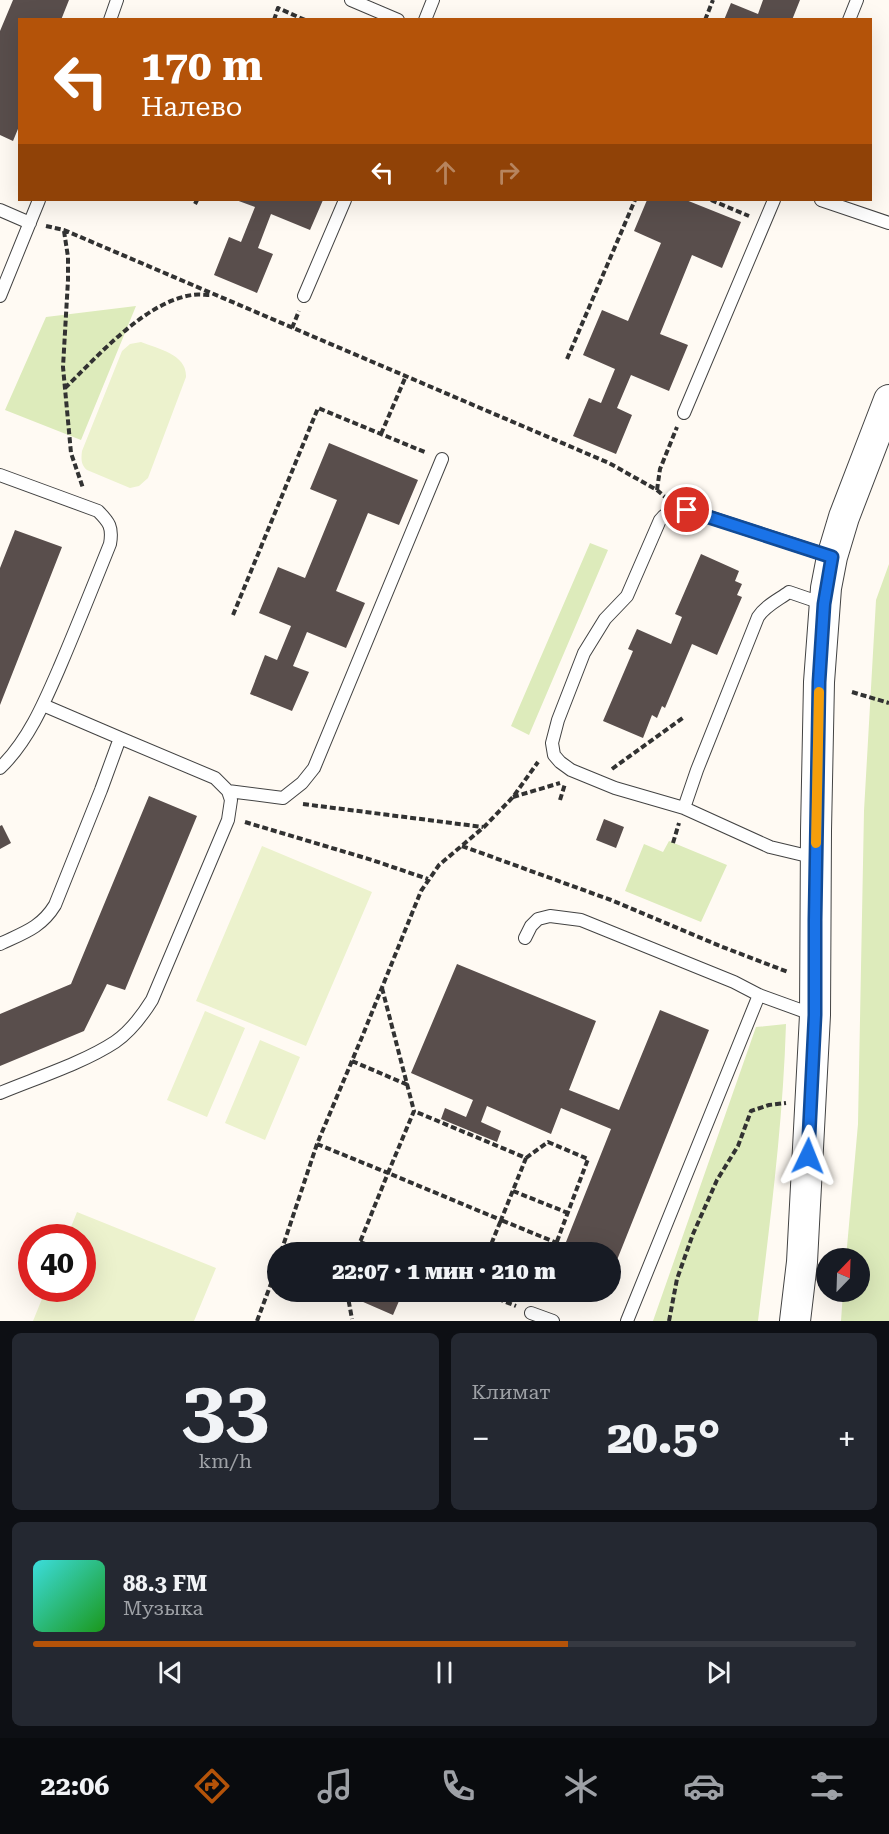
<!DOCTYPE html>
<html lang="ru">
<meta charset="utf-8">
<style>
:root{--surface:#171b24;--page:#242831;--text:#f1f3f6;--muted:#9ea1a6;--line:#363941;--accent:#b45309}
body{margin:0;font-family:"Roboto Serif",serif;background:var(--page);color:var(--text);height:100vh;display:flex;flex-direction:column;font-size:22px;white-space:nowrap}
*{box-sizing:border-box;margin:0}
p{font-size:20px;color:var(--muted)}
.icon{flex:none;width:33px;height:33px;fill:none;stroke:currentColor;stroke-width:2;stroke-linecap:round;stroke-linejoin:round}
.map{position:relative;height:1321px;overflow:hidden}
.drawer{display:flex;flex-direction:column;gap:12px;padding:12px;background:#0d0f14;flex:1}
.drawer>*{flex:none}
.hud{position:absolute;left:18px;top:18px;width:854px;height:183px;border-radius:0px;box-shadow:0 6px 24px #0002;background:#b45309;color:#fff;overflow:hidden}
.needle{width:39px;rotate:23deg}
.fabs{position:absolute;left:816px;top:1248px;display:grid;gap:12px}
.fabs a{display:grid;place-items:center;width:54px;height:54px;border-radius:50%;background:var(--surface);box-shadow:0 6px 24px #0002;font-size:30px}
.speed{position:absolute;left:18px;top:1224px;display:flex;gap:12px;font-size:30px;font-weight:700;text-align:center}
.speed>*{display:grid;place-content:center;width:78px;height:78px;border-radius:50%;background:var(--surface);box-shadow:0 6px 24px #0002;line-height:1}
.speed .limit{border:9px solid #d22;background:#fff;color:#111}
.pin{position:absolute;display:grid;place-items:center;width:51px;height:51px;color:#fff;margin:-26px;border:3px solid #fff;border-radius:50%;box-shadow:0 2px 6px #0007}
.me{position:absolute;width:66px;margin:-33px;rotate:2deg;stroke-linejoin:round;filter:drop-shadow(0 0 4px #0008)}
.turn{display:flex;align-items:center;gap:21px;height:126px;padding:0 24px;font-size:27px}
.turn .icon{width:78px;height:78px;stroke-width:2.5}
.turn b{display:block;font-size:42px;line-height:51px}
.lanes{display:flex;align-items:center;height:57px;padding:0 24px;background:#0003;justify-content:center;gap:30px;direction:ltr}
.lanes .off{opacity:.35}
.big{font-size:45px;font-weight:800;line-height:1.1}
.drawer .card{flex:1;display:flex;flex-direction:column;justify-content:center;gap:9px;min-width:0;padding:0 21px;border-radius:9px;background:var(--page)}
.drawer .dial{align-items:center;gap:0}
.dial b{font-size:78px;line-height:1}
.song{display:flex;align-items:center;gap:18px}
.cover{width:72px;height:72px;border-radius:9px;background:linear-gradient(135deg,hsl(180 70% 55%),hsl(120 70% 35%))}
.played{height:6px;border-radius:3px;background:linear-gradient(90deg,var(--accent) 65%,var(--line) 65%)}
.keys{display:flex;justify-content:space-around;direction:ltr}
.heat{display:flex;justify-content:space-between;align-items:center;font-size:33px;direction:ltr}
.drawer .tiles{flex:1;display:grid;gap:12px;grid-template-columns:1fr 1fr}
.card:last-child{grid-column:span 2}
.trip{position:absolute;left:267px;top:1242px;width:354px;height:60px;border-radius:30px;background:var(--surface);box-shadow:0 6px 24px #0002;font-weight:800;line-height:60px;text-align:center}
.tabs{display:flex;height:96px;justify-content:space-around;align-items:center;background:#090b0e;color:var(--muted)}
.tabs .icon{width:42px;height:42px}
.tabs .current{color:var(--accent)}
.tabs b{font-size:27px;color:var(--text)}
.map>svg:first-child{display:block}
</style>
<div class="map">
<svg width="889" height="1321" viewBox="0 0 889 1321">
<rect width="100%" height="100%" fill="#fffaf3"/>
<path fill="#ddebbb" d="M136 306 81 440 5 410 46 317Z
M590 543 608 550 529 735 511 726Z
M889 564V1321H841L843 1292H860V1258H846L858 1124 864 811 876 600Z
M669 841 727 865 701 922 625 891 644 844 663 852Z
M786 1024C783 1124 770 1222 758 1321H653L756 1027Z"/>
<path fill="#ecf2cd" d="M141 342C158 349 187 354 186 377L148 478 139 486 130 488 87 470C81 465 81 459 82 451L122 351 130 344Z
M262 846 372 892 306 1046 196 1001Z
M205 1011 245 1028 207 1117 167 1100Z
M260 1040 300 1057 265 1140 225 1123Z
M77 1212 216 1268 194 1321H33L46 1289 82 1288V1238L67 1237Z"/>
<path fill="#594e4c" d="M13 0H69L61 20H20V124L13 141 0 135V31Z
M763 0H800L792 20H724L731 3 758 14Z
M236 200H323L310 230 271 214 258 248 273 254 257 293 214 275 229 237 241 242 255 207Z
M647 200H686L741 222 722 268 692 255 660 334 688 345 669 391 631 375 617 408 632 415 616 454 573 436 589 398 601 403 615 369 583 355 602 310 628 321 661 243 634 231Z
M329 443 418 480 399 525 368 513 336 591 365 603 346 648 307 632 293 666 309 672 292 711 250 694 265 655 277 660 291 626 259 613 278 567 305 578 337 500 310 489Z
M15 530 62 547 0 705V568Z
M701 554 739 571 735 581 742 584 737 595 742 597 717 655 692 644 665 708 662 706 657 718 652 715 643 738 603 721 633 651 628 649 637 629 671 644 682 617 675 614Z
M149 796 197 816 125 990 107 984 84 1031 0 1066V1014L71 984Z
M604 819 624 827 616 848 596 840Z
M2 825 11 843 0 849V826Z
M457 964 596 1021 569 1090 619 1110 660 1010 709 1030 611 1275 610 1252H562L611 1129 561 1108 551 1134 487 1106 481 1122 501 1131 497 1142 441 1119 445 1108 466 1117 473 1100 411 1073Z
M357 1292H378L399 1301 393 1315 354 1298Z
M586 1292H604L601 1298Z"/>
<g fill="none" stroke-linecap="round" stroke-linejoin="round">
<g stroke="#434343" stroke-width="14">
<path id="service" d="M351 0 398 20
M110 20 117 0
M425 20 433 0
M849 20 857 0
M821 200 889 223
M0 210 30 223
M0 296 39 200
M304 296 345 200
M684 413 774 200
M0 475 98 511C109 522 113 527 110 544 94 584 78 624 61 664 45 701 29 740 0 768
M43 705 120 738
M228 791 283 798 302 783 314 768 442 459
M684 808 697 770 758 617C765 606 778 600 789 592L824 604
M816 858 770 847 684 808 615 788 571 770 560 762 554 755 552 743 558 720 584 653 605 619 627 596 660 520C668 510 676 509 688 510L832 557
M525 938 531 926 538 919 550 916 581 920 734 982 759 995 814 1015
M0 944C23 933 41 928 55 905L101 790 120 738 215 778 228 791 231 800 228 820 152 1000C142 1016 131 1031 115 1042 83 1063 36 1078 0 1093
M531 1313 553 1321
M627 1321 759 995"/>
</g>
<g stroke="#434343" stroke-width="32">
<path id="tertiary" d="M795 1321 802 1262 815 1015 816 831 819 682 826 588 832 557 844 517 889 400"/>
</g>
<path stroke="#323232" stroke-width="4" stroke-dasharray="6 3" stroke-linecap="butt" d="M274 20 278 8 305 20
M705 20 713 0
M711 200 749 216
M195 204 197 200
M46 226 64 230 609 463 657 490 665 497
M64 231 68 257V280L63 367 71 453 83 488
M292 328 299 311
M567 359 635 200
M65 388C98 356 145 302 192 295 198 294 205 295 211 295
M381 434 406 376
M657 490 660 469 677 427
M233 615 318 408 427 453
M852 692 889 703
M612 769 684 717
M513 797 560 783
M560 800 565 784
M303 804 483 827
M245 822 372 860 428 879
M673 843 679 823
M462 846 611 900 720 946 788 972
M382 988 414 1111 388 1173 501 1220 526 1158 414 1111
M352 1061 408 1085
M317 1144 388 1173 356 1252
M526 1158 548 1142 588 1159 553 1252
M513 1191 568 1213
M360 1242 386 1252
M281 1252 317 1144 362 1037 421 891 439 865 484 827 513 797 538 762
M488 1252 501 1220 557 1243
M347 1292 352 1319
M481 1292 516 1306
M257 1321 278 1265
M669 1321 677 1279 693 1234 717 1180 738 1146 751 1111 769 1105 786 1103"/>
<use href="#service" stroke="#fff" stroke-width="12"/>
<use href="#tertiary" stroke="#fff" stroke-width="30"/>
</g>
<g fill="none" stroke-linecap="round" stroke-linejoin="round">
<g stroke="#114b97" stroke-width="15">
<path id="route" d="M687 510 832 557 824 604 819 682 815 920V1015L808 1156"/>
</g>
<use href="#route" stroke="#1a73e8" stroke-width="10"/>
<path stroke="#f59e0b" stroke-width="10" d="M816 843 819 692"/>
</g>
</svg>
<div class="fabs">
<a><svg class="needle" viewBox="-14 -14 28 28"><path d="M0-13l5 13h-10z" fill="#e53935"/><path d="M0 13l5-13h-10z" fill="#9ea1a6"/></svg></a>
</div>
<div class="speed"><div class="limit">40</div></div>
<div class="pin" style="left:687px;top:510px;background:#d93025"><svg class="icon" aria-label="arrive" viewBox="0 0 24 24"><path d="M6 21V4h12l-3 4 3 4H6"/></svg></div>
<svg class="me" style="left:808px;top:1156px" viewBox="-20 -20 40 40"><path d="M0-17L14 15 0 8-14 15z" fill="#1a73e8" stroke="#fff" stroke-width="4"/></svg>
<div class="trip">22:07 · 1 мин · 210 m</div>
<div class="hud">
<div class="turn"><svg class="icon" aria-label="left" viewBox="0 0 24 24"><path d="M17 20v-9H6M10 6l-5 5 5 5"/></svg><div><b>170 m</b>Налево</div></div>
<div class="lanes"><svg class="icon" aria-label="left" viewBox="0 0 24 24"><path d="M17 20v-9H6M10 6l-5 5 5 5"/></svg><svg class="icon off" aria-label="ahead" viewBox="0 0 24 24"><path d="M12 20V5M6 11l6-6 6 6"/></svg><svg class="icon off" aria-label="right" viewBox="0 0 24 24"><path d="M7 20v-9h11M14 6l5 5-5 5"/></svg></div>
</div>
</div>
<section class="drawer">
<div class="tiles">
<div class="card dial"><b>33</b><p>km/h</p></div>
<div class="card"><p>Климат</p>
<div class="heat"><a>−</a><b class="big">20.5°</b><a>+</a></div>
</div>
<div class="card">
<div class="song"><i class="cover"></i><div><b>88.3 FM</b><p>Музыка</p></div></div>
<div class="played"></div>
<div class="keys"><svg class="icon" aria-label="previous" viewBox="0 0 24 24"><path d="M18 5L8 12l10 7zM5 5v14"/></svg><svg class="icon" aria-label="pause" viewBox="0 0 24 24"><path d="M8 5v14M16 5v14"/></svg><svg class="icon" aria-label="next" viewBox="0 0 24 24"><path d="M6 5l10 7-10 7zM19 5v14"/></svg></div>
</div>
</div>
</section>
<nav class="tabs">
<b>22:06</b>
<svg class="icon current" aria-label="directions" viewBox="0 0 24 24"><path d="M12 3l9 9-9 9-9-9zM9 14v-3h6M13 9l2 2-2 2"/></svg>
<svg class="icon" aria-label="music" viewBox="0 0 24 24"><path d="M9 18V5l10-2v13"/><circle cx="6" cy="18" r="3"/><circle cx="16" cy="16" r="3"/></svg>
<svg class="icon" aria-label="phone" viewBox="0 0 24 24"><path d="M5 4h4l2 5-3 2q2 4 5 5l2-3 5 2v4C11 20 4 13 5 4z"/></svg>
<svg class="icon" aria-label="climate" viewBox="0 0 24 24"><path d="M12 3v18M4 7l16 10M4 17L20 7"/></svg>
<svg class="icon" aria-label="car" viewBox="0 0 24 24"><path d="M5 17H2v-5l4-1 3-4h7l3 4 3 1v5h-3M9 17h6M6 11h13"/><circle cx="7" cy="17" r="2"/><circle cx="17" cy="17" r="2"/></svg>
<svg class="icon" aria-label="filters" viewBox="0 0 24 24"><path d="M4 7h16M4 17h16"/><circle cx="9" cy="7" r="2"/><circle cx="15" cy="17" r="2"/></svg>
</nav>
